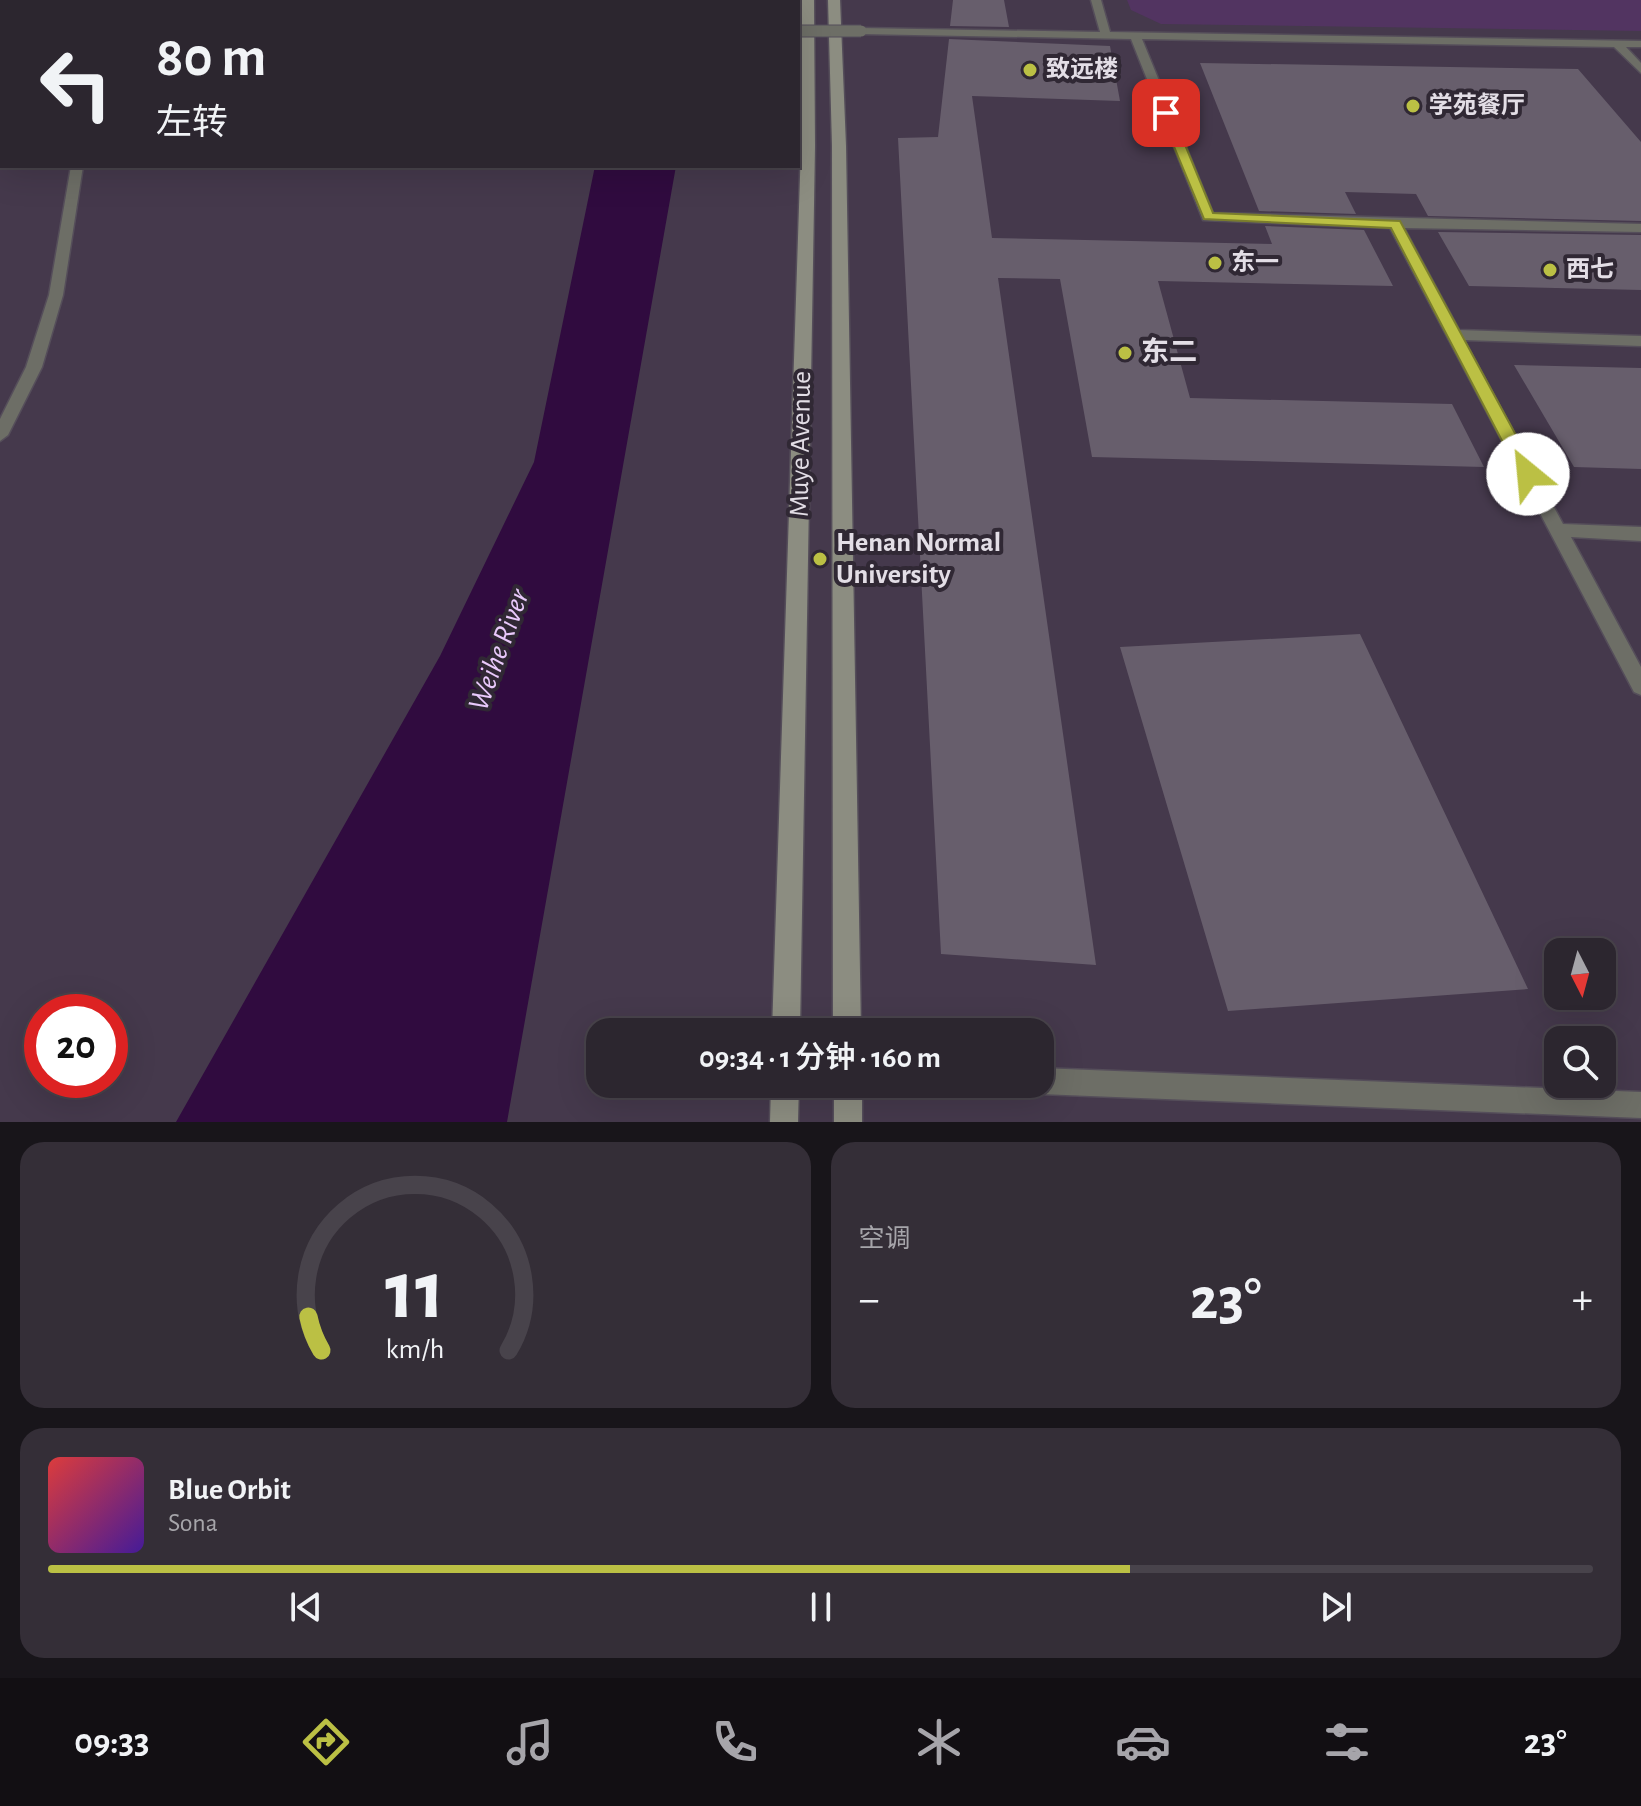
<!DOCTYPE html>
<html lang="zh">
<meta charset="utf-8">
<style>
:root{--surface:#2c262f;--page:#342e37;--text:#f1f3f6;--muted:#a6a5aa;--line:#48434b;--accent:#bbc044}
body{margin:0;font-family:"Alegreya Sans","Noto Sans SC",sans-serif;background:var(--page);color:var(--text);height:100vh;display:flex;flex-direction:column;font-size:30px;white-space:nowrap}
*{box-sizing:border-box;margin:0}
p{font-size:26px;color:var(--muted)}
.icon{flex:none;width:44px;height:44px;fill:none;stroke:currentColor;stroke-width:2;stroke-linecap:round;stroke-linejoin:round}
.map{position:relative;height:1122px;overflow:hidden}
.panel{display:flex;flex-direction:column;gap:20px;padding:20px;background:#18151a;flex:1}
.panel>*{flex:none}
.hud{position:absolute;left:0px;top:0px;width:800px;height:168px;box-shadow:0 8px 32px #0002,0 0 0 2px var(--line);background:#2c262f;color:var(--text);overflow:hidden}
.needle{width:52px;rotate:174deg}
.buttons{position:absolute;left:1544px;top:938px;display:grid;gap:16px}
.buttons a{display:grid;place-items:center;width:72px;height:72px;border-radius:16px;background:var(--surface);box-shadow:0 8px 32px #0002,0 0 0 2px var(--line);font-size:40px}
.speed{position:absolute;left:24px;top:994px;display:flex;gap:16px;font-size:40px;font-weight:700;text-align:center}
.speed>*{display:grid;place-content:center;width:104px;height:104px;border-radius:50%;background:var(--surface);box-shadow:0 8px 32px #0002,0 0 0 2px var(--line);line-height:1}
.speed .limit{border:12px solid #d22;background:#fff;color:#111}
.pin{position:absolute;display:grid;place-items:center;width:68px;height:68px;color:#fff;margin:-34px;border-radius:16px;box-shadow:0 4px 12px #0006}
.me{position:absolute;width:88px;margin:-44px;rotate:332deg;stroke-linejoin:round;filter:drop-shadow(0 0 6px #0008)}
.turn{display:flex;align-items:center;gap:28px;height:168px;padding:0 24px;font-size:36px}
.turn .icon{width:104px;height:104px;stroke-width:2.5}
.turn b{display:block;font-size:56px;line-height:68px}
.big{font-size:60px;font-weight:600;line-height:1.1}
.panel .card{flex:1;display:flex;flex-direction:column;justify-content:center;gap:12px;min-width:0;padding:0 28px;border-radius:24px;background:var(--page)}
.panel .dial{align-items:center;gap:0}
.dial svg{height:208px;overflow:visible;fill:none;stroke:var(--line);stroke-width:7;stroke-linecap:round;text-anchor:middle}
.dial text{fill:var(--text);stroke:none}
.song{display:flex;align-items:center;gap:24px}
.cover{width:96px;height:96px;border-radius:12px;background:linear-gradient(135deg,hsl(0 70% 55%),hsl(260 70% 35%))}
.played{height:8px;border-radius:4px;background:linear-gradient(90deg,var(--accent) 70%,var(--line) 70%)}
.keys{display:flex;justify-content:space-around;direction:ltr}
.heat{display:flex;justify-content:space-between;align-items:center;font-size:44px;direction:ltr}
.panel .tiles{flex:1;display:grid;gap:20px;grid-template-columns:1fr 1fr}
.card:last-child{grid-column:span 2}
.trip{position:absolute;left:586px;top:1018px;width:468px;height:80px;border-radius:24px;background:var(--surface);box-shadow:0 8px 32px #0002,0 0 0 2px var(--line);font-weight:600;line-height:80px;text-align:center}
.tab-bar{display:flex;height:128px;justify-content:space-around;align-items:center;background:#120f13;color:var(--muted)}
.tab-bar .icon{width:56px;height:56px}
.tab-bar .active{color:var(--accent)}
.tab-bar b{font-size:36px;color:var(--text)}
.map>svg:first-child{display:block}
</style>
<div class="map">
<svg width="1641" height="1122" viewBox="0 0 1641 1122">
<rect width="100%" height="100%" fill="#3a323f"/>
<path fill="#45394c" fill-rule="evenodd" d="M0 0H1641V1122H0ZM2 2H798V166H2ZM1558 952H1602V996H1558ZM42 1012H110V1080H42ZM600 1032H1040V1084H600ZM1558 1040H1602V1084H1558Z"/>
<path fill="#523461" d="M1127 0H1641V31L1161 24 1131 10Z"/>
<path fill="#300b3f" d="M595 166H676L507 1122H176L440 656 534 462Z"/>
<path fill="#675e6c" d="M953 0H1004L1009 27 950 26Z
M949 39 1110 46 1120 101 972 96 992 238 1272 244 1265 226 1364 230 1393 286 1158 281 1190 398 1452 404 1484 467 1092 457 1060 279 998 278 1096 965 941 954 898 138 938 137Z
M1200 63 1578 69 1641 142V221L1428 216 1416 194 1345 192 1356 214 1259 211Z
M1438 232 1641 235V290L1469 286Z
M1514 365 1641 368V469L1574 467Z
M1360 634 1528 989 1228 1011 1120 647Z"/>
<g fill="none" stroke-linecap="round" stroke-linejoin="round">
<g stroke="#554e5a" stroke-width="3">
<path id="service" d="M0 0 6 1V2H2L0 6Z
M17 0H72L16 2Z
M1091 0H1101L1110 32 1641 41V47H1626L1641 63V73L1614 47 1142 39 1213 213 1641 224V232L1404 228 1459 330 1641 336V346L1464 340 1563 524 1641 527V541L1571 537 1641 667V695L1634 692 1390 228 1203 220 1131 39 861 34 856 31 861 28 1100 32Z
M0 115 2 116V125L0 124Z
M71 166H83L63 295 42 367 8 435 0 441V419L26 367 49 295Z
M1040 1068 1641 1092V1118L1040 1094 1031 1090 1029 1084H1040Z"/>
</g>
<g stroke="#554e5a" stroke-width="3">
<path id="secondary" d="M802 0H814L815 146 800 1032H772L801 146Z
M828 0H840L846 146 861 1032H833L832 146Z
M771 1084H799L798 1122H770Z
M834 1084H862V1122H834Z"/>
</g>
<use href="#service" fill="#6d6e66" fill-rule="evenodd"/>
<use href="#secondary" fill="#8c8d81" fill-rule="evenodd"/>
<g stroke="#554e5a" stroke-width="13" stroke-linecap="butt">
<path id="service-bridge" d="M798 31H861"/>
</g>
<use href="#service-bridge" stroke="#6d6e66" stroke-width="11"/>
</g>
<path fill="#bbc044" stroke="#7a7d2c" stroke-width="2" d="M1166 109 1172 113 1213 213 1400 221 1537 474 1534 479H1522L1391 228 1204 219 1160 113Z"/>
<g fill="#bbc044" stroke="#302834" stroke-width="3">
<circle cx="1030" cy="70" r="8"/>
<circle cx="1413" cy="106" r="8"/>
<circle cx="1215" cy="263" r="8"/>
<circle cx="1550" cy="270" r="8"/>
<circle cx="1125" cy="353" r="8"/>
<circle cx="820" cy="559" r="8"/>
</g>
<g text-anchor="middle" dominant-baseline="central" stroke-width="8" stroke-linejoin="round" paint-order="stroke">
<g font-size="24" font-weight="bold" fill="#e3dee6" stroke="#302834" text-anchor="start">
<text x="1046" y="70">致远楼</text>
<text x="1429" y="106">学苑餐厅</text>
<text x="1231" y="263">东一</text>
<text x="1566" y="270">西七</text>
</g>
<g font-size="28" font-weight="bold" fill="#e3dee6" stroke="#302834" text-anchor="start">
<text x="1141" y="353">东二</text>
<text x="836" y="543">Henan Normal<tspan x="836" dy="32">University</tspan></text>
</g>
<g font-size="28" fill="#e3dee6" stroke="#302834">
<text transform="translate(801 444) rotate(-89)">Muye Avenue</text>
</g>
<g font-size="30" font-style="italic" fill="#e9c9fb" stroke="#302834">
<text transform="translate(499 650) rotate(-70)">Weihe River</text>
</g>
</g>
</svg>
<div class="buttons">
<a><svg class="needle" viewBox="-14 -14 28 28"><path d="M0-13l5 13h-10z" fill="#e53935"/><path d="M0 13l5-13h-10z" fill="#a6a5aa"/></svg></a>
<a><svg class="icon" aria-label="search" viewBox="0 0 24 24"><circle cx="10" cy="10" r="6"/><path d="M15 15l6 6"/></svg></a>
</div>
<div class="speed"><div class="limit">20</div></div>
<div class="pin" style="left:1166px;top:113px;background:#d93025"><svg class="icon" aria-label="arrive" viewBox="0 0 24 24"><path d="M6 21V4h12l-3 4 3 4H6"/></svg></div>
<svg class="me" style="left:1528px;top:474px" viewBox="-20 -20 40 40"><circle r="19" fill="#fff"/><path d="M0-13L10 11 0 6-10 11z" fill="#bbc044"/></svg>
<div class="trip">09:34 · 1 分钟 · 160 m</div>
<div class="hud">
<div class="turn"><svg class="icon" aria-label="left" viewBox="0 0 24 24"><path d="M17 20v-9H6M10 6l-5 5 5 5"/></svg><div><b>80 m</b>左转</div></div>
</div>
</div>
<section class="panel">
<div class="tiles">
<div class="card dial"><svg viewBox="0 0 100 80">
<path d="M14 69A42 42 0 1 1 86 69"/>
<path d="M14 69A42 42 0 0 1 9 56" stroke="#bbc044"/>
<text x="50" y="56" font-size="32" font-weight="700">11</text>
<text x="50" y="72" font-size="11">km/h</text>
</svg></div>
<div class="card"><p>空调</p>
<div class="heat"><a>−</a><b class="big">23°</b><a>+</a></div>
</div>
<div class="card">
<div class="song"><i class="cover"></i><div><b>Blue Orbit</b><p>Sona</p></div></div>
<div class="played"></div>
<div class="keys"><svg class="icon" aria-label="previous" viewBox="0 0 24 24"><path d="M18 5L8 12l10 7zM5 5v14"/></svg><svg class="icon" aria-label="pause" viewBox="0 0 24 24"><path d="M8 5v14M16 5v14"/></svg><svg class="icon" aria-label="next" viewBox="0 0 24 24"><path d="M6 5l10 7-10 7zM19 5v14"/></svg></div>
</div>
</div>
</section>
<nav class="tab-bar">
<b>09:33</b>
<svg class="icon active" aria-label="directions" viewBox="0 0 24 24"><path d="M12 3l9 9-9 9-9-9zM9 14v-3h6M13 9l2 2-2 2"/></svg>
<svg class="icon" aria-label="music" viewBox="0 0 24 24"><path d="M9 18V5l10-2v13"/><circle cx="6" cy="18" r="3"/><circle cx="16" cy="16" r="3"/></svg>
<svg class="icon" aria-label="phone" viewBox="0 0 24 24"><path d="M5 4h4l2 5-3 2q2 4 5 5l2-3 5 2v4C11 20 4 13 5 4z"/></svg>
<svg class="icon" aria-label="climate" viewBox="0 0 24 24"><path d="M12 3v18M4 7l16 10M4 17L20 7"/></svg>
<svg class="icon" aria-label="car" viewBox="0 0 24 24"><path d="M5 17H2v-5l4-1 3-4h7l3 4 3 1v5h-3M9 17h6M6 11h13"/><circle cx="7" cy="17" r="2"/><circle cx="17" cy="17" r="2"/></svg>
<svg class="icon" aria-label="filters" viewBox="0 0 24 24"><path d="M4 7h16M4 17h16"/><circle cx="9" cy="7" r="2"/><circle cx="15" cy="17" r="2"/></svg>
<b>23°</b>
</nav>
